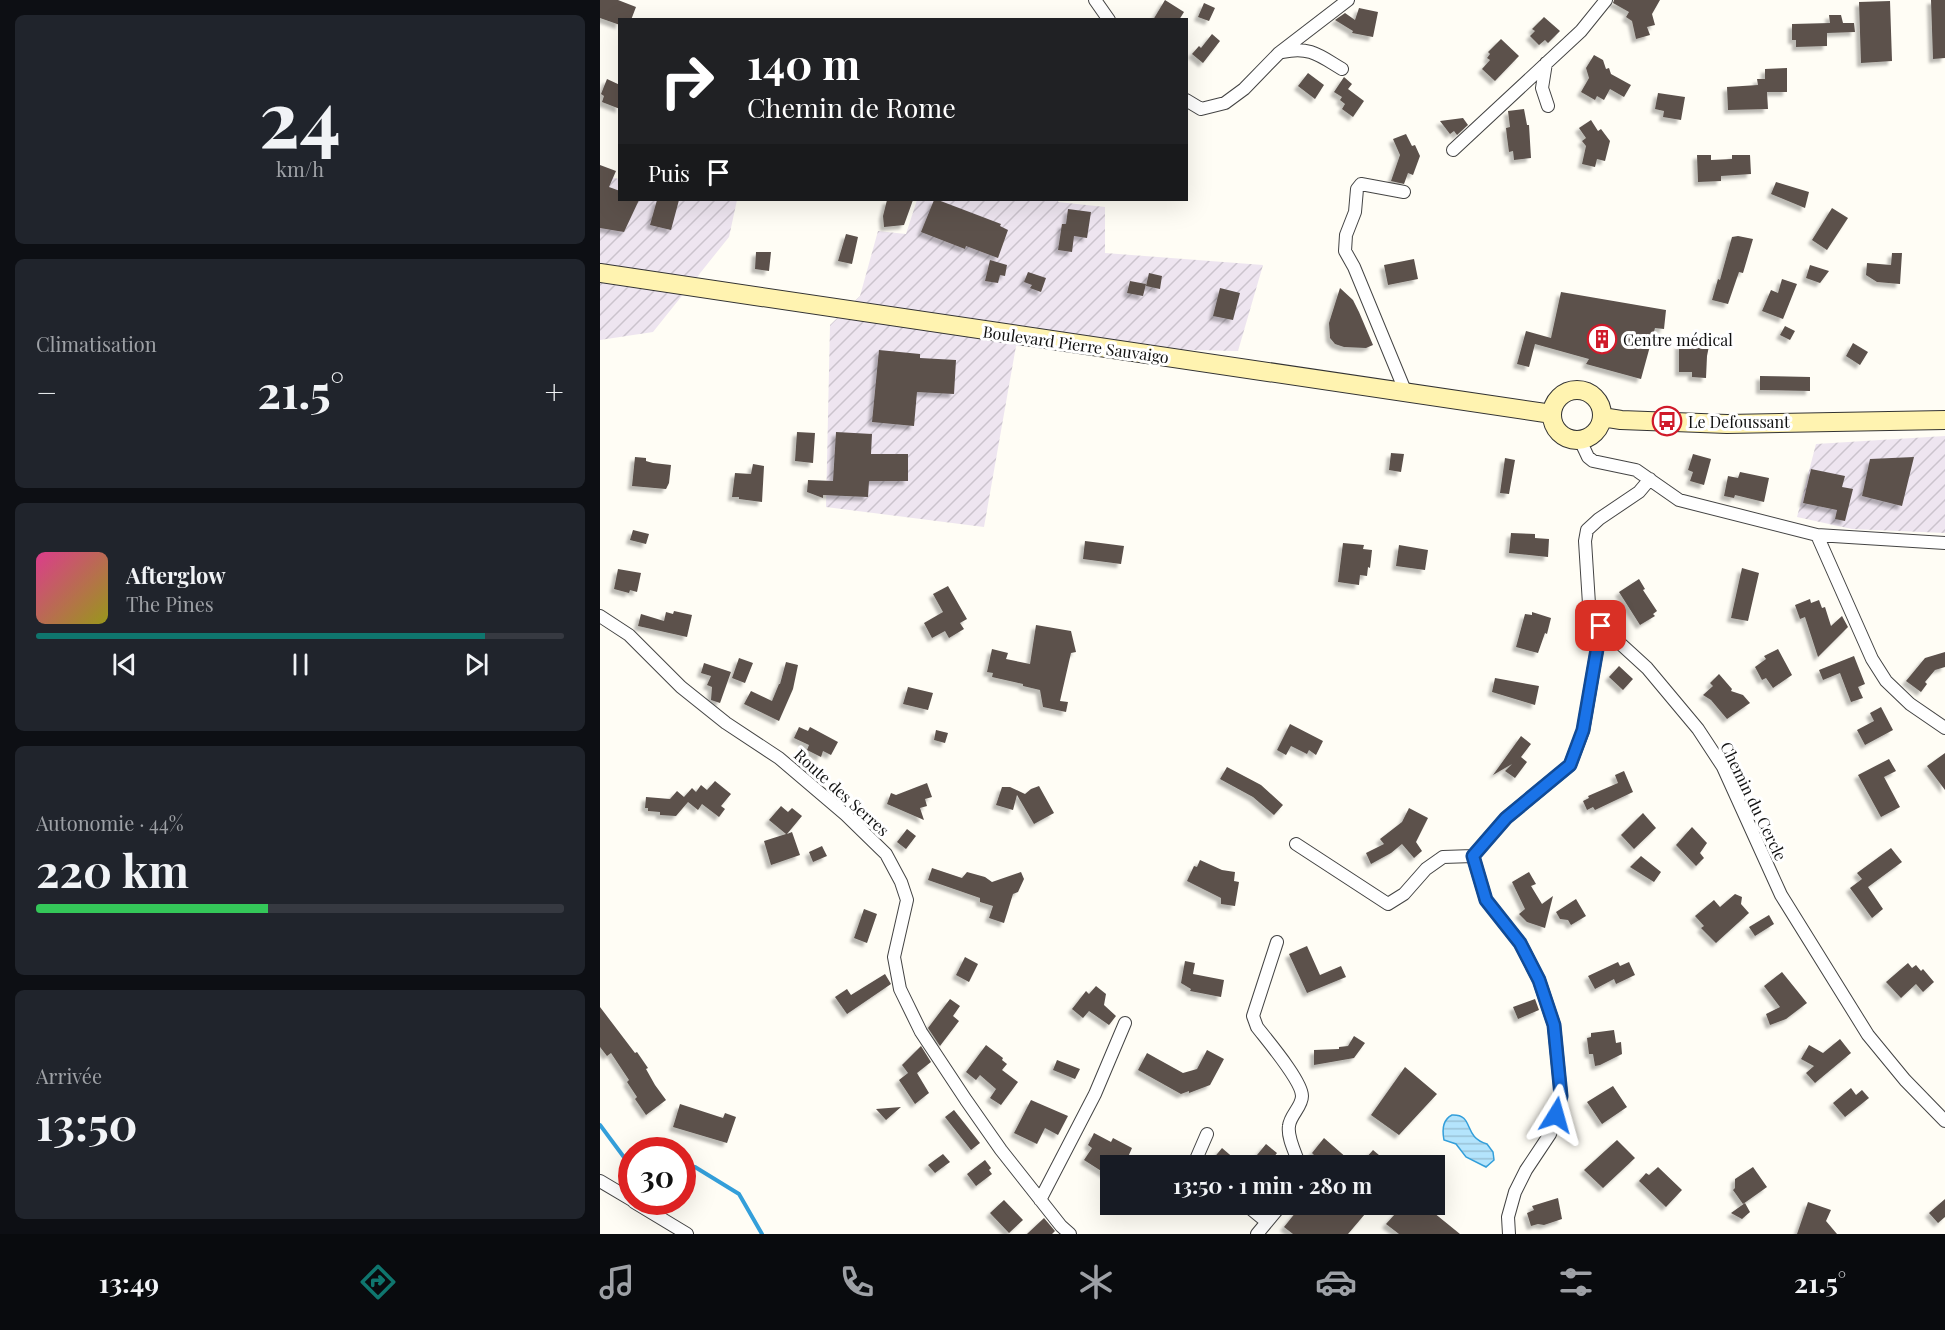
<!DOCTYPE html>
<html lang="fr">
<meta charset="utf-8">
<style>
:root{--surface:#171b24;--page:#20242c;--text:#f1f3f6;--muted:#9ea1a6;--line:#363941;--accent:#0f766e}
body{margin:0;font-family:"Playfair Display",serif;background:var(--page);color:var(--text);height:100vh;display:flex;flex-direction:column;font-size:22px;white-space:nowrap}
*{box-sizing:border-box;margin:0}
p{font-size:20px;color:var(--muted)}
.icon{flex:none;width:33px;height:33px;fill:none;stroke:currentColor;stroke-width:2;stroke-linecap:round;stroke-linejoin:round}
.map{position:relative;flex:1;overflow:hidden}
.drawer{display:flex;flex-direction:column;gap:15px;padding:15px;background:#0d0f14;width:600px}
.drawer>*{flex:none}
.guide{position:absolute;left:18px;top:18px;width:570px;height:183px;border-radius:0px;box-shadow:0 6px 24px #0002;background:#202124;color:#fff;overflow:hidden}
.speed{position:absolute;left:18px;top:1137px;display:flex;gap:12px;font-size:30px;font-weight:700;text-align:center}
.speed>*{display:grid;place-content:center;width:78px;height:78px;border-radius:50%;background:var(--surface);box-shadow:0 6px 24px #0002;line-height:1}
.speed .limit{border:9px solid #d22;background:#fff;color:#111}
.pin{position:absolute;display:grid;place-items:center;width:51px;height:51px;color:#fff;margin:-26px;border-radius:12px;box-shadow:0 3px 9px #0006}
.me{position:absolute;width:66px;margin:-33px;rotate:8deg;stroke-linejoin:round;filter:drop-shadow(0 0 4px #0008)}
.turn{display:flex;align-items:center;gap:21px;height:126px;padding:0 30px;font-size:27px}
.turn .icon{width:78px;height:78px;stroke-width:2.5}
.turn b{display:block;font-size:42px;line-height:51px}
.then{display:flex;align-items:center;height:57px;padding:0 30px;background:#0003;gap:12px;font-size:22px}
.big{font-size:45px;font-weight:700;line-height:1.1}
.drawer .tile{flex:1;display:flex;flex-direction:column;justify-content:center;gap:9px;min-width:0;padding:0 21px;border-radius:9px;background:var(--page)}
.drawer .dial{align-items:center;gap:0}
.dial b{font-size:78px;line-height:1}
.song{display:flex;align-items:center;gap:18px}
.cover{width:72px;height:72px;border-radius:9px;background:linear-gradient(135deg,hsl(330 70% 55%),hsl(60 70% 35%))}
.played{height:6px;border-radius:3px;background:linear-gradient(90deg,var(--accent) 85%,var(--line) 85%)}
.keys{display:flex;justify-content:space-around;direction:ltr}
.heat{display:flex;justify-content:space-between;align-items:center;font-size:33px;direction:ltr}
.charge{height:9px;border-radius:4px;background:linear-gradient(90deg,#34c759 44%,var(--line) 0)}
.trip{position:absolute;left:500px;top:1155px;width:345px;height:60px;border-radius:0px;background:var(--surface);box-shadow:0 6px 24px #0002;font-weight:700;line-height:60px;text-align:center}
.tabs{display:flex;height:96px;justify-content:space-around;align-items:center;background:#090b0e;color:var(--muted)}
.tabs .icon{width:42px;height:42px}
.tabs .selected{color:var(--accent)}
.tabs b{font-size:27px;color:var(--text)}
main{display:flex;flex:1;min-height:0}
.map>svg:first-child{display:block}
</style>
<main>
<section class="drawer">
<div class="tile dial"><b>24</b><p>km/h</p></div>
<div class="tile"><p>Climatisation</p>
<div class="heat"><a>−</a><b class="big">21.5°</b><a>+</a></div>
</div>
<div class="tile">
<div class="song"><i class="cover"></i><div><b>Afterglow</b><p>The Pines</p></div></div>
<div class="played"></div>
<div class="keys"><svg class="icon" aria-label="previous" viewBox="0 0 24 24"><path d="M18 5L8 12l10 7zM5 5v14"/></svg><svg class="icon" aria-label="pause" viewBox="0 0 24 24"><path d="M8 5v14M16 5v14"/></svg><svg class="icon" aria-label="next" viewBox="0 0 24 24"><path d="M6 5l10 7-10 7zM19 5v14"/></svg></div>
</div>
<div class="tile"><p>Autonomie · 44%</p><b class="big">220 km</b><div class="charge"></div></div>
<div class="tile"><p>Arrivée</p><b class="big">13:50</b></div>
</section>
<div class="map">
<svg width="1345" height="1234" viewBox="0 0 1345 1234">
<defs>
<pattern id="industrial-furrows" width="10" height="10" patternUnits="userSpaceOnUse" patternTransform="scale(1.5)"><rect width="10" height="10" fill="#eee5f0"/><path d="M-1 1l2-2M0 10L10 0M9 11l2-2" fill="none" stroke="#cbc3cd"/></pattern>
<pattern id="water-rules" width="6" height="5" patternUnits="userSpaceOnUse" patternTransform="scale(1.5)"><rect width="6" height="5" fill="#b4e4fc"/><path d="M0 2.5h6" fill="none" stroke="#9ac3d7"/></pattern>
<filter id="shadow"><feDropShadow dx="-4" dy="4" stdDeviation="1.5" flood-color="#0004"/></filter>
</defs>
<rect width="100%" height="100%" fill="#fffdf5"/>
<path fill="url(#industrial-furrows)" d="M0 175 19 179 20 200H137L129 237 53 332 0 340Z
M317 200H459L458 202 505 207V253L663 265 638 351 416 346 384 527 226 507 230 325 260 296 278 231 306 234Z
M1345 436V533L1252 529 1197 517 1216 444Z"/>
<path fill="url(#water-rules)" stroke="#349fda" stroke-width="1.5" d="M852 1115C875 1114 862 1137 887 1144L893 1152 894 1160 886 1167 866 1157 856 1144 844 1140C842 1130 842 1120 852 1115Z"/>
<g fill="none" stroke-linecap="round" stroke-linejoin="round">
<path stroke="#349fda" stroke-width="4" d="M0 1125 32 1168
M82 1165 95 1167 139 1194 162 1234"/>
</g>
<path fill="#5b514c" filter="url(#shadow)" d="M0 0H18L36 7 31 20H20V25L0 18Z
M565 0 584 12 579 20H553Z
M1014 0H1060L1052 14 1055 25 1047 27 1050 35 1036 39 1032 21 1026 17 1029 12 1013 3Z
M1331 0H1345V58L1333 59Z
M1290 1 1292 61 1261 63 1259 2Z
M604 3 615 8 609 21 598 17Z
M759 8 778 12 773 37 752 33 753 31 735 20 745 13 755 20Z
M1229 15H1241L1243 23H1254L1255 32 1227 33V46L1196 47V40H1192V24L1230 23Z
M944 17 960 31 948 43 945 40 939 45 930 36 935 31 932 29Z
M612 34 620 41 603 63 592 54 599 46 601 48Z
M901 39 919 56 895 81 882 69 890 60 887 58 890 54 888 52Z
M994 55 1003 60 1006 69 1009 68 1011 74 1031 85 1024 97 1010 89 1004 100 997 96 995 100 981 92 989 78 986 68Z
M1187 68V92H1167L1168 109 1128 110 1127 87 1158 85 1157 79H1165V69Z
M708 73 724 85 715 99 698 86Z
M744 77 752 84 748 89 764 101 753 117 742 109 745 104 740 100 742 97 734 92Z
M7 79 20 85V109L2 102 4 96 1 94Z
M1058 93 1085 97 1081 120 1063 117 1064 111 1055 109Z
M924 109 927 125H929L931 158 914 160 913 151 909 152 907 137 906 128 910 127 908 111Z
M863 118 868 125 857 135 854 131 850 134 840 121Z
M991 120 998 131 1001 129 1010 141 1005 161 997 159 995 167 982 164 986 146 982 141 986 138 979 128Z
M806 134 812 146 815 145 820 156 813 175 808 173 804 184 791 181 800 155 793 139Z
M1097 155H1111V160L1132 159V155H1150L1151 174 1121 176V181L1098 182Z
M0 165 16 171 9 187 20 191V200H39L24 232 0 228Z
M1176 182 1209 192 1205 208 1171 194Z
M57 200H79L71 230 50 225Z
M287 200H313L304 225 284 227 283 216Z
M334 200H338L401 224 400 226 408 230 398 258 366 246 365 249 321 232Z
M1232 208 1248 218 1227 250 1212 240Z
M468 209 491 212 487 238 474 236 472 252 458 250 462 224H466Z
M246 234 258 237 252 264 238 261Z
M1138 236 1153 239 1143 273 1139 272 1128 304 1112 300 1118 279 1120 280 1132 237Z
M156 252H171L169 271 155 269Z
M1292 253H1302L1300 284 1277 282 1266 275 1267 263 1291 265Z
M814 259 818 279 788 285 784 265Z
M390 260 407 265 405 276 400 275 398 283 385 281Z
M1210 265 1229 271 1220 283 1206 278Z
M428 272 446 278 441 292 430 288 432 285 424 282Z
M549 273 562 276 560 289 546 286Z
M1182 279 1197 284 1183 319 1162 311 1171 290 1178 293Z
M530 281 546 284 543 296 527 293Z
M620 288 640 293 633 320 613 316Z
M740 288 753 300 759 312 773 345 766 348 744 347 735 344 730 338 729 323Z
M961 292 1066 310 1064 329 1055 328 1041 379 986 364 989 359 935 344 929 367 917 364 926 331 951 338Z
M1185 326 1195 331 1190 340 1180 335Z
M1253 343 1268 352 1260 365 1246 356Z
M1079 344 1109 346 1107 356 1106 378 1092 377V372H1079Z
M279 350 320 354V358L356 360 354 394 317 392 314 426 272 422Z
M1160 376 1210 377V391L1160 390Z
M197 432 215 433 213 463 195 461Z
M236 432 272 434 271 454H308V481H269L268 497 223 495V498L207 492 208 480 233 481Z
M791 453 804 454 801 472 789 470Z
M1093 454 1111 459 1104 485 1090 481 1093 472 1088 470Z
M35 457 46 458V461L53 463 71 465 69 483 66 489 32 486Z
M1314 457 1302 506 1262 496 1270 459Z
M905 458 915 460 909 494 900 493Z
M153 464 164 466 162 502 139 499V497H132L135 473 151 474Z
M1211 469 1245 476 1242 487 1253 489 1245 521 1235 519 1237 510 1203 503Z
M1140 472 1169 478 1164 502 1135 495 1134 498 1124 496 1128 476 1138 478Z
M33 530 49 534 46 544 30 540Z
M911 533 935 534V538L949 539 948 557 909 553Z
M485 541 524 546 521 564 483 559Z
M743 543 764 545 763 549 772 550 770 568 768 567 767 576 760 575 759 585 738 582Z
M799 545 828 550 825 570 796 566Z
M1142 568 1159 573 1148 621 1131 618Z
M18 569 41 573 37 592 30 590 29 593 14 589Z
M1039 579 1045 589 1043 590 1057 611 1053 614 1055 616 1040 625 1019 592Z
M348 586 367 619 360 623 364 629 349 638 345 631 332 638 324 623 343 612 333 594Z
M1210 599 1211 603 1219 600 1222 608 1225 607 1231 626 1242 616 1248 627 1218 657 1205 617 1200 619 1195 605Z
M74 611 92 615 87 637 38 626 41 614 64 621 66 612 73 614Z
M932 612 951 618 947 634 945 633 938 653 916 647 925 614 932 615Z
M436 625 471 631 476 652 471 653 460 701 468 702 466 712 443 707 440 690 423 686V684L392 677 393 673 387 672 392 649 408 653 406 659 430 664Z
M1178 649 1192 675 1173 688 1166 678 1162 680 1155 667 1166 659 1164 656Z
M1345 652V667L1335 670 1325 682 1327 684 1321 692 1306 681 1325 658Z
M1254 656 1265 684 1258 687 1263 698 1251 702 1240 673 1223 680 1219 670Z
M139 658 153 663 145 683 132 678Z
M186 662 198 665 193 689 179 721 144 704 151 691 172 701 179 684H180Z
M104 663 131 672 120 703 111 700 112 687 107 685 111 676 101 673Z
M1019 666 1033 679 1023 690 1009 677Z
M1119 674 1132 689 1131 691 1143 695 1150 703 1127 719 1111 700 1103 695 1113 686 1110 683Z
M895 678 939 686 935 705 892 692Z
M308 687 333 693 328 710 303 704Z
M1281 707 1293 730 1265 745 1257 730 1274 721 1270 713Z
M690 724 723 741 716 755 709 750 707 754 691 746 686 755 677 750Z
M199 727 208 731 210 727 238 742 231 755 223 751 221 757 207 750 209 745 194 738Z
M336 730 348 733 345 743 334 740Z
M921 736 931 744 921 757 927 762 915 778 905 771 912 764 893 775Z
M1345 753V790L1327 766Z
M1289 759 1296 771 1284 777 1300 807 1281 817 1258 775Z
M627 767 661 785 683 805 674 815 653 797 620 779Z
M1024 771 1033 792 995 810 993 807 987 810 983 801 989 798 988 796 1018 783 1015 775Z
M115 781 131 794 121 806 125 809 119 817 102 804 98 810 88 802 76 816 60 815V812L48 811V808H45L46 797 70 799 77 791 84 797 92 788 96 792 101 785 107 790Z
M327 783 332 797 325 799 327 806 320 808 324 820 287 804 291 793 296 795Z
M439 786 454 813 434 824 417 795 413 810 396 805 402 787H410L425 794 431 789Z
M181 806 188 812 192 808 202 816 187 834 192 832 200 855 171 865 164 841 186 834 169 820Z
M809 808 828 818 816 842 822 851 814 858 802 844 791 853 771 864 766 853 784 844 780 839 802 822Z
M1043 813 1056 828 1034 849 1021 835Z
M1092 827 1107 843 1100 853 1104 858 1096 866 1076 845Z
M307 829 316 836 306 849 297 842Z
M222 846 227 856 213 862 209 852Z
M1291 848 1302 862 1268 887 1283 909 1272 918 1250 888 1262 879 1257 873Z
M1041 856 1061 872 1054 882 1030 867Z
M600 860 622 870 635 872 634 881 639 882 635 906 621 904V898L587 881 594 866 597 867Z
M332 868 362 878 367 872 385 877 392 882 421 872 424 879 418 892 413 894 404 923 389 918 393 906 380 902V898L328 880Z
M929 872 936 884 931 886 942 904 953 896 945 928 927 922 919 914 925 909 912 882Z
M1135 894 1142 897 1141 904 1149 913 1116 943 1101 928 1104 926 1095 916 1114 900 1120 907Z
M976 899 986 916 971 925 968 920 960 919 956 912Z
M264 909 277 914 267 943 254 938Z
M1169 915 1174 924 1155 936 1149 927Z
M707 946 720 975 741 966 746 977 707 993 689 954Z
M365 957 378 964 369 982 356 975Z
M585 961 595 963 593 974 624 980 621 997 590 991 591 989 581 983Z
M1018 962 1020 966 1029 962 1035 975 1016 984 1014 979 995 989 988 976Z
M1308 963 1312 968 1316 965 1321 971 1323 969 1334 982 1323 992 1316 984 1301 998 1286 982Z
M1182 972 1207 1003 1186 1019 1170 1025 1166 1014 1180 1007 1164 986Z
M285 974 291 984 247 1014 235 997 247 989 251 995Z
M496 986 506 994 504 1005 516 1016 509 1025 489 1011 483 1018 472 1009 486 991 489 994Z
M350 999 360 1006 353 1016 359 1021 340 1046 328 1028Z
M935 999 939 1010 918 1019 913 1007Z
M0 1007 35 1053 37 1052 48 1068 46 1069 55 1085 66 1100 46 1115 35 1099 37 1097 27 1082 29 1080 11 1053 7 1056 0 1047Z
M1014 1030 1016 1043 1021 1042 1022 1054 1000 1065 995 1066 993 1054H989L987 1038 991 1037V1033Z
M754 1036 765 1043 754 1058 714 1065V1050L739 1049V1047L748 1046Z
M1240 1039 1251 1053 1215 1083 1206 1073 1214 1066 1201 1059 1209 1045 1223 1053Z
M386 1045 403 1058 402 1060 407 1064 402 1070 418 1082 401 1105 390 1098 396 1089 380 1075 376 1080 366 1072Z
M321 1046 331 1062 317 1073 329 1093 315 1104 299 1080 308 1073 302 1065Z
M607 1050 624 1059 610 1085 589 1093V1091L581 1094 538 1070 547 1053 583 1073 597 1069Z
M457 1060 480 1069 475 1079 453 1070Z
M805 1067 837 1094 799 1135 771 1115Z
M1013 1086 1027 1107 1002 1124 987 1102Z
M1251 1088 1256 1095 1262 1090 1269 1098 1245 1117 1233 1103Z
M431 1100 468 1116 458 1135 445 1128 437 1144 414 1133Z
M80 1104 123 1118 125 1113 136 1117 127 1143 73 1127Z
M301 1107 286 1120 276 1109Z
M354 1110 380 1143 371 1150 345 1117Z
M494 1133 511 1142 513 1138 532 1148 524 1166H510L506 1174 484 1160 492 1148 488 1145Z
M724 1138 756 1166H725L712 1153Z
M1017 1140 1035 1158 1003 1188 984 1170Z
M666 1144 677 1153 667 1166H648Z
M622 1148 643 1166H620L613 1159Z
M773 1150 792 1166H759Z
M343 1154 350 1162 335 1173 328 1165Z
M385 1160 391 1168 389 1170 392 1174 376 1186 367 1174Z
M1058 1167 1082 1190 1066 1207 1039 1181 1046 1173 1049 1175Z
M1153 1167 1167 1187 1143 1204 1133 1190 1135 1188V1179Z
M958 1198 962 1219 944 1225 938 1224 931 1226 927 1213 934 1210 932 1206Z
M1345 1199V1217L1338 1223 1329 1213Z
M404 1200 423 1220 409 1233 390 1213Z
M1208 1202 1231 1210 1226 1221 1237 1234H1197Z
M1145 1203 1150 1212 1142 1219 1131 1213Z
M706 1204H765L760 1210 765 1214 748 1234H693L684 1227 700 1207 703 1209Z
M804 1204H823L860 1234H799L786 1224Z
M444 1218 455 1231 452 1234H427Z"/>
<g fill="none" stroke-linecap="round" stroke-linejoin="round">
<g stroke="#444" stroke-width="14">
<path id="street" d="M495 0 509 20
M683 52C710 46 720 56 742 69
M946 63 942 88 948 106
M586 100 601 109 625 103 644 89 679 53 748 0
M853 150 981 31 1006 0
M804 192 761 184 757 189 755 212 746 235 745 251 754 267 806 393
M980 440 988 457 993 461 1036 470 1079 500 1217 535 1345 543
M1050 479 1039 492 999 519 987 530 985 541 989 604 1001 626 1047 668 1098 729 1123 767 1181 895 1268 1035 1305 1080 1345 1121
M1217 535 1272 659 1286 681 1310 704 1345 728
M0 616 29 635 81 687 126 723 179 758 246 815 286 854 301 882 307 900 294 957 300 989 321 1032 366 1100 401 1150 461 1226 470 1234
M696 844 788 904 804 894 826 869 843 857 873 856
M677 942 653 1016 657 1027C667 1040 702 1081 702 1096 702 1107 690 1115 689 1126 687 1138 696 1154 700 1166
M596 1166 594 1164 607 1134
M0 1181 32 1200
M440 1200 495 1094 525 1023
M34 1202 87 1234
M645 1204 667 1222
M657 1234 682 1204
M909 1234 908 1217 915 1192 926 1170 950 1134 961 1096 954 1025 939 980 920 943 886 900 873 856 906 818 970 765 983 731 1001 626"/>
</g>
<g stroke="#333" stroke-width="20">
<path id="secondary" d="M0 273 952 414
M952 415a25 25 0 1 1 50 0a25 25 0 1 1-50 0Z
M1002 417 1021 420 1127 424 1345 420"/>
</g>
<use href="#street" stroke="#fff" stroke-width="12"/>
<use href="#secondary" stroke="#fff3b0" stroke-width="18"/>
</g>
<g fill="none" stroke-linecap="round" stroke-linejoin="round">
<g stroke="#114b97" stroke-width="15">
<path id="route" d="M956 1115 961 1096 954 1025 939 980 920 943 886 900 873 856 906 818 970 765 983 730 1001 626"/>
</g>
<use href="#route" stroke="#1a73e8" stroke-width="10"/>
</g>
<defs>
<g id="building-ring" transform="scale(1.5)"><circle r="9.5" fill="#fff" stroke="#d01a2a" stroke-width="1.5"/><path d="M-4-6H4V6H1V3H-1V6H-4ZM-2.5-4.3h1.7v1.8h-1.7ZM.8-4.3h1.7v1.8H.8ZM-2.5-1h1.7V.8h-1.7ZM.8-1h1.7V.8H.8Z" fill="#d01a2a"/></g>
<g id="bus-ring" transform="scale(1.5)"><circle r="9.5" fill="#fff" stroke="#d01a2a" stroke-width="1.5"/><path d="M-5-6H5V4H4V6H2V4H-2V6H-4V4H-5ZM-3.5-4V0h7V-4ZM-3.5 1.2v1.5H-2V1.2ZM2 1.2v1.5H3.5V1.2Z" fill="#d01a2a"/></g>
</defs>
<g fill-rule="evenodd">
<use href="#building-ring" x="1002" y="339"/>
<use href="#bus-ring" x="1067" y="421"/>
</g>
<g text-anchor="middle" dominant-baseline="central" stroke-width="6" stroke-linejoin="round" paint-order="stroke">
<g font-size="16" fill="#111" stroke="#fff" text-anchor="start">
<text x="1023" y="339">Centre médical</text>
<text x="1088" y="421">Le Defoussant</text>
</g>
<g font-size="16" fill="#111" stroke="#fff">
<text transform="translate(476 344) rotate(8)">Boulevard Pierre Sauvaigo</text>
<text transform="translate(242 792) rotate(42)">Route des Serres</text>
<text transform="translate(1154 801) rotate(64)">Chemin du Cercle</text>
</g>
</g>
</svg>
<div class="speed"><div class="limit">30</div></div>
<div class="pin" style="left:1001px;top:626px;background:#d93025"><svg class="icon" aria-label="arrive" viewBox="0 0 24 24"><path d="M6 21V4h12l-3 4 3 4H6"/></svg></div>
<svg class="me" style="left:956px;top:1115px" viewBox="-20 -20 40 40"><path d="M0-17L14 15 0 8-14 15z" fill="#1a73e8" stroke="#fff" stroke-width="4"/></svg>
<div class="trip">13:50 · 1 min · 280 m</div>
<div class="guide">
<div class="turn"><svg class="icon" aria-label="right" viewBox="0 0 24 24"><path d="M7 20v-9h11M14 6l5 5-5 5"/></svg><div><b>140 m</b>Chemin de Rome</div></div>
<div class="then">Puis<svg class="icon" aria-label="arrive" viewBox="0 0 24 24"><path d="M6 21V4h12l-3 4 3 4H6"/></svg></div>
</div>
</div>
</main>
<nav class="tabs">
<b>13:49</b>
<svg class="icon selected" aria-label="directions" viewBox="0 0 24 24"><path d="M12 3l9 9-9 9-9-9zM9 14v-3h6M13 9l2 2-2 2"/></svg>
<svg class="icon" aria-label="music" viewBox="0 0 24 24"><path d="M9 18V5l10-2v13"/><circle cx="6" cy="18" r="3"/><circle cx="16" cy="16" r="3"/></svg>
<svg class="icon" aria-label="phone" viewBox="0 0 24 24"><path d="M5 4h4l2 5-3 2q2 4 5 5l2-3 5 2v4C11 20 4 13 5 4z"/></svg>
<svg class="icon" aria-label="climate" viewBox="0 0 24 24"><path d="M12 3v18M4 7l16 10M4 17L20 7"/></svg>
<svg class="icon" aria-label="car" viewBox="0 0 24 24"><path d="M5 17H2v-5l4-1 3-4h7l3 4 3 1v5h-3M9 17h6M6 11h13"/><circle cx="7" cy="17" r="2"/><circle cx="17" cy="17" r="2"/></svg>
<svg class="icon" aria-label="filters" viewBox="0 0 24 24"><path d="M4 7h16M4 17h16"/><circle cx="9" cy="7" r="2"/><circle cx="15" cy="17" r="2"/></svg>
<b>21.5°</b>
</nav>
